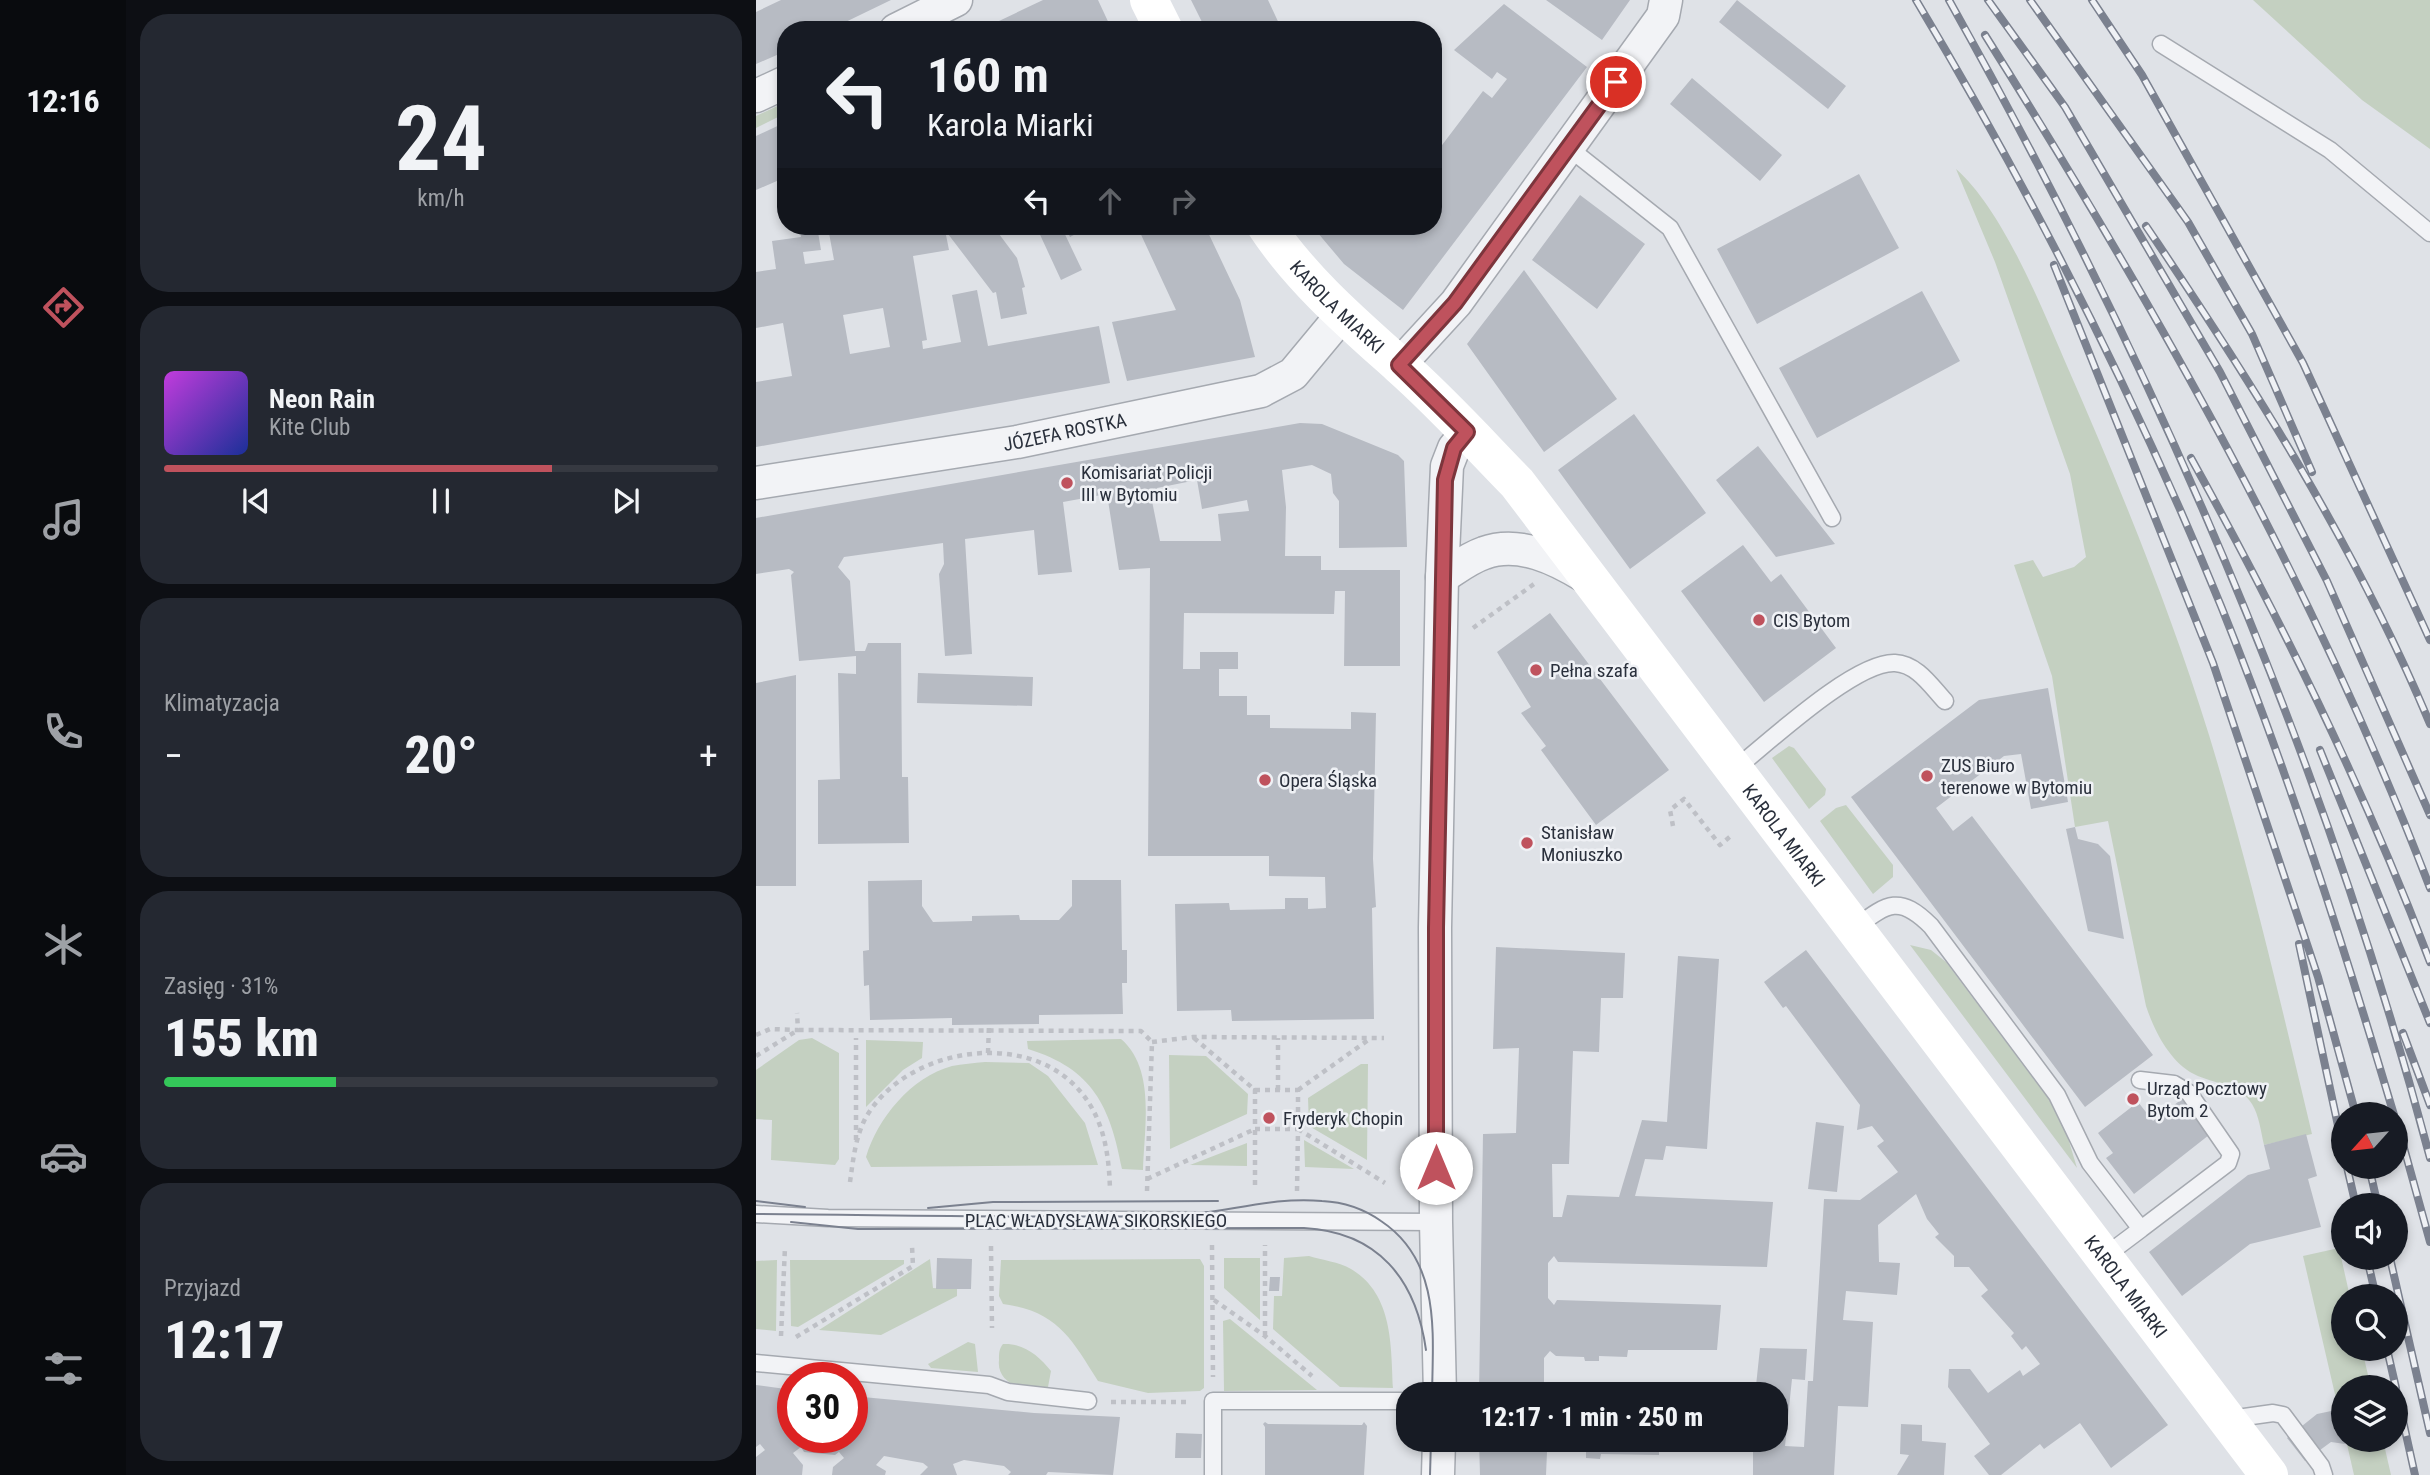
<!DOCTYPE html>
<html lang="pl">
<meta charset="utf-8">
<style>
:root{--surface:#171b24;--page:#242831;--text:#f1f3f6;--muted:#9ea1a6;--line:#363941;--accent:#bf525d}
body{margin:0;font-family:"Roboto Condensed",sans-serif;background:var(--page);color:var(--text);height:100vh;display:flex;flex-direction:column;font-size:26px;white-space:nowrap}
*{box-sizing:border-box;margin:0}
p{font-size:23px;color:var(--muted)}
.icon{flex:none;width:38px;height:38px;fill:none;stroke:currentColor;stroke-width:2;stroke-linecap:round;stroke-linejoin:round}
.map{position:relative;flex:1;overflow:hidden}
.drawer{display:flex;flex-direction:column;gap:14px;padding:14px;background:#0d0f14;width:630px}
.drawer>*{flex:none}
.banner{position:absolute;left:21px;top:21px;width:665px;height:214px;border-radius:28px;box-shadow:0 4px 10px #0003;background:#171b24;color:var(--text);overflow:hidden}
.needle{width:46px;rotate:243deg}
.controls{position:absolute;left:1575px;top:1102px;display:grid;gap:14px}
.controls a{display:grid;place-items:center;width:77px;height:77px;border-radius:50%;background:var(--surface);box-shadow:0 4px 10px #0003;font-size:35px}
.speed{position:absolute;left:21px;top:1362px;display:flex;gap:14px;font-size:35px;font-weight:700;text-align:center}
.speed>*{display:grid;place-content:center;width:91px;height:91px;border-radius:50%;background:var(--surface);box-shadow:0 4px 10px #0003;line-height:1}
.speed .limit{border:10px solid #d22;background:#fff;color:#111}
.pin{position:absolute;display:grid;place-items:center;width:60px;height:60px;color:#fff;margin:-30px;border:4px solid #fff;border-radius:50%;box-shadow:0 2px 7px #0007}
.me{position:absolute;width:77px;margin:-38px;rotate:0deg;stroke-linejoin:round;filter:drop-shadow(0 0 5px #0008)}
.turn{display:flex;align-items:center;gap:24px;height:147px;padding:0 35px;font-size:32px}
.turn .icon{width:91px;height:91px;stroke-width:2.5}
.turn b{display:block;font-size:49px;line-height:60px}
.lanes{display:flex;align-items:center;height:66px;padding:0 35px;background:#0003;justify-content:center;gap:35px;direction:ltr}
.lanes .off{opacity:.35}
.big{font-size:52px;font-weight:800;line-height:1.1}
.drawer .widget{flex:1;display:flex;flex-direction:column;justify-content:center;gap:10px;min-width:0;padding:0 24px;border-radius:28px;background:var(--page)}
.drawer .dial{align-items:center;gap:0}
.dial b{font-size:91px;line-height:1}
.song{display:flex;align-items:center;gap:21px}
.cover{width:84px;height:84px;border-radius:10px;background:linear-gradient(135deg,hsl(290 70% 55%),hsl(230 70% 35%))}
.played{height:7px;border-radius:4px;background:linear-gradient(90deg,var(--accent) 70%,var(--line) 70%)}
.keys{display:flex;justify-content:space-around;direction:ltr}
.heat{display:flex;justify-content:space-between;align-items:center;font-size:38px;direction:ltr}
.charge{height:10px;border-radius:5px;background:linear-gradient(90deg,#34c759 31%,var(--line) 0)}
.trip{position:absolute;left:640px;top:1382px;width:392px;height:70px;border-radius:28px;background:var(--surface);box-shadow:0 4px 10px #0003;font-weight:800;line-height:70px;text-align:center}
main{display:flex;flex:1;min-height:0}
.tabs{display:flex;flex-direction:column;width:126px;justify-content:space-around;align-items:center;background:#090b0e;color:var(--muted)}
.tabs .icon{width:49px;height:49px}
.tabs .current{color:var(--accent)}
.tabs b{font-size:32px;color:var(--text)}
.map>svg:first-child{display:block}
</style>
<main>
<nav class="tabs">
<b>12:16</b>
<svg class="icon current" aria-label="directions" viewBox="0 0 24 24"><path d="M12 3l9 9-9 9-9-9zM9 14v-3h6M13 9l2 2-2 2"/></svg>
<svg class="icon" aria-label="music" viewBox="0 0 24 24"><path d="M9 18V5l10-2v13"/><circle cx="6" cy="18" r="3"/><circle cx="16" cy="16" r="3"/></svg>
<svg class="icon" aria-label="phone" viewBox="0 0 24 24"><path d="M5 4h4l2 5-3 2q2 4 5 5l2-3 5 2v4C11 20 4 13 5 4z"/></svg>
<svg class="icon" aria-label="climate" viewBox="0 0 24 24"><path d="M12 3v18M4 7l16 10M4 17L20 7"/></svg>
<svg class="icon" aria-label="car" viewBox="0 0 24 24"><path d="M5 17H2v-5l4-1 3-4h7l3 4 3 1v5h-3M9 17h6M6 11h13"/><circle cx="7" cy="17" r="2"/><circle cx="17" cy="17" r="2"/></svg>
<svg class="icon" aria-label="filters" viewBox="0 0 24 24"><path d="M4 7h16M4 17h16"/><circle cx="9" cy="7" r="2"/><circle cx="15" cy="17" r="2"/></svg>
</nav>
<section class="drawer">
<div class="widget dial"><b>24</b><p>km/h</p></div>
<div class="widget">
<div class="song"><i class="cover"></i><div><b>Neon Rain</b><p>Kite Club</p></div></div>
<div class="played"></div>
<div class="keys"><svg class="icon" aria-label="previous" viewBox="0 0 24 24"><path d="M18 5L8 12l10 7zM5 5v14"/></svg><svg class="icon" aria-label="pause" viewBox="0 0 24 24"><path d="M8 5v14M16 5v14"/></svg><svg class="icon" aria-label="next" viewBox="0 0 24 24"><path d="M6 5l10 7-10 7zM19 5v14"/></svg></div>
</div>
<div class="widget"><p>Klimatyzacja</p>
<div class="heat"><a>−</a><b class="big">20°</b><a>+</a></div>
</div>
<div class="widget"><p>Zasięg · 31%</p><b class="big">155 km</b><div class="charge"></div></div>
<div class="widget"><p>Przyjazd</p><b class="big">12:17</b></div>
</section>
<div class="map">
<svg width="1674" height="1475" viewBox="0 0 1674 1475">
<rect width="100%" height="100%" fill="#dfe2e7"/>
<path fill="#c4d0c1" d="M1497 0H1674V149L1606 100Z
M30 102V113L0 128V116Z
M1200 169C1247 210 1286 308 1311 366 1364 487 1414 609 1453 735 1493 866 1524 1000 1556 1134L1508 1145C1505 1132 1503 1115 1496 1104 1483 1083 1454 1084 1434 1072 1412 1058 1398 1030 1390 1006L1352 821 1319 827 1296 676 1258 565 1277 560 1287 577 1318 567 1330 557 1314 474 1239 262Z
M1033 746 1038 748 1070 789 1069 795 1053 809 1016 758Z
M1090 805 1137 865V877L1117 894 1064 821 1080 808Z
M1154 945 1175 950 1190 962 1295 1102 1309 1128 1321 1168Z
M56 1038 83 1053V1159L79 1165 15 1160 16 1120 0 1119V1070L43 1040Z
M365 1039C400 1069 388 1128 387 1170L366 1169C354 1106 337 1069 272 1049L271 1041Z
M110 1040 167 1042 166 1058 147 1070 110 1107Z
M413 1055 450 1056 492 1094 491 1114 414 1149Z
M229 1062 273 1063 292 1076 329 1123 342 1165 115 1167 110 1157C121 1119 155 1077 196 1066 206 1064 218 1063 229 1062Z
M605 1064H612L611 1160 553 1126 552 1098Z
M548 1140 598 1169 549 1167Z
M491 1143V1166L434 1165Z
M1583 1248 1594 1297H1587V1349H1606L1615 1388H1587V1429L1547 1256Z
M553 1256C566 1260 583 1262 595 1269 637 1294 635 1345 637 1388L584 1387 517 1329 518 1296H526L528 1258Z
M468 1258H504V1320L468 1288Z
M174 1259 177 1288 201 1289V1296L125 1335 63 1330Z
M444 1259 448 1266V1388L444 1391 392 1393 342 1381C315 1338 301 1311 247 1304L243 1296 245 1260Z
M21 1260 20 1331 0 1329V1261Z
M34 1260H148V1264L42 1327 35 1326Z
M474 1319 561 1390 468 1391 467 1321Z
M212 1342 219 1344 222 1372 175 1368 172 1364Z
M247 1344C268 1343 283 1356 295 1371L292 1387C272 1393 240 1385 243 1360 243 1353 243 1349 247 1344Z
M1590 1440H1627L1635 1475H1598Z"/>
<path fill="#b7bbc3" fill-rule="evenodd" d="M25 0H135L73 30H30V51L0 64V12Z
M287 0H342L356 30H224Z
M435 0H512L526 30H450Z
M790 0H874L846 40Z
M981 0 1090 86 1072 109 963 22Z
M748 4 831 67 647 310 588 264 556 226H635L640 230 643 226H677V178L684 169 677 163V157L727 91 736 98 751 79 741 72 736 79 698 50Z
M936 78 1026 155 1004 181 914 104Z
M30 122V177L0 190V136Z
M1103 174 1143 248 1001 324 961 249Z
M824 195 889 244 841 309 776 260Z
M43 226H61L65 250 47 252 49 264 78 260 73 233 113 226H237L261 258 269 287 266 288 271 314 245 319 240 292 237 293 189 230 193 250 157 256 171 340 166 341 167 349 205 342 196 295 221 290 232 346 343 326 354 383 0 447V382L36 376 27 323 0 328V272L20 269 16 241 45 237ZM127 308 134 347 94 354 87 315Z
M280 226H305L326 270 305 280Z
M309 226H335L314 237Z
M381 226H449L484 300 499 357 371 381 356 322 420 310Z
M768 270 861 399 788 452 711 344Z
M1166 291 1204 361 1061 438 1023 368Z
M878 414 950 513 874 569 802 470Z
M544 423 566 424 642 455 648 461 651 547 583 548V501L577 493 575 474 556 465 526 470 530 507 529 556H565V570H644V666H588L589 591H579L578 614 428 613 427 669H444V652H482V669H463V696H491V715H514V728L595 729V712L620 713 617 859 620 907 616 908 618 1019 476 1021 475 1010 421 1011 419 904 473 903 474 910 529 909V898H552V909L570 908 569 877 513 876V856H392L394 568 363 570 351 494 307 502 316 572 282 575 278 530 209 539 216 654 189 656 183 574 188 564 187 543 88 557 82 567 94 581 99 651H109L112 643H145L146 777H152L153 843 62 844V780L84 779 82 673 100 674V656L43 661 35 575 38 572 33 569 0 574V518ZM441 480 446 509 491 500 493 511 462 514 465 541H404L396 501 401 488Z
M1002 446 1079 544 1020 557 960 480Z
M987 545 1015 582 1025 574 1080 648 1008 702 925 591Z
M794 613 913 770 840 825 785 750 790 746 765 713 775 707 741 652Z
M162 673 277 677 276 706 161 703Z
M40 675V886H0V683Z
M1292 688 1312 802 1275 809 1265 754 1248 756 1180 808 1197 831 1216 816 1397 1055 1329 1107 1095 797 1223 700Z
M1319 827 1322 839 1342 844 1354 856 1368 939 1332 931 1310 829Z
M166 880V906L177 922 216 921V916L263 915 264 920H303L316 906V880H365L366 950H371V983H366L367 1014 283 1015V1024L196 1025V1018L114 1020 113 985 108 986 107 951 113 950 112 881Z
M740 947 869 953 867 998H845L843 1052 817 1051 813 1164H796L797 1217H806L811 1195 863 1197 886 1120 911 1122 922 956 963 959 951 1149 910 1146 907 1160 889 1159 879 1196 1017 1202 1011 1267 802 1262 798 1256 792 1263V1298L798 1305 801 1300 965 1305 961 1350H872L871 1357 843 1356V1361H829L828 1357 800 1356 794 1351 788 1358V1395H723L727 1134 760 1133 763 1048 737 1049Z
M1050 950 1412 1425 1355 1468 1324 1423 1288 1449 1284 1444 1245 1475H1233L1218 1456 1234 1444 1192 1387 1193 1369H1214L1232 1393 1264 1370 1267 1376 1284 1364 1270 1346 1266 1350 1255 1336 1258 1333 1225 1296 1232 1290 1213 1267H1198V1256L1179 1237 1183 1234 1171 1219 1160 1194 1122 1225 1123 1262 1144 1263 1141 1295 1090 1291 1087 1320 1117 1322 1112 1407 1082 1406 1078 1475H997V1440H1020V1395H999L1004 1348 1051 1349 1049 1380 1036 1379 1029 1446 1048 1447 1052 1381H1057L1068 1199 1104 1200 1142 1172 1121 1146 1128 1141 1116 1126 1101 1130 1104 1105 1030 1006 1027 1008 1008 982Z
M1426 1099 1453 1135 1378 1194 1350 1158 1357 1153 1342 1133 1382 1102 1397 1121Z
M1060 1122 1088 1126 1081 1192 1052 1189Z
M1550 1134 1561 1176 1552 1179 1565 1227 1494 1244 1426 1296 1393 1252 1492 1175 1514 1169 1508 1145Z
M181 1258 216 1259 215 1289H180Z
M514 1277H524L523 1291H513Z
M0 1385 37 1390V1437H96V1396L278 1413 364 1417 357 1475 292 1472 290 1475H252L255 1472 248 1466 208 1460 197 1464 201 1475H164L172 1467 167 1463 128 1456 120 1465 130 1471 129 1475H76L77 1467 88 1458 83 1452 79 1455 48 1452 45 1447 37 1453 47 1465 46 1475H0V1457L9 1450 4 1444 0 1447Z
M1580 1410 1589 1444 1575 1442 1549 1461 1531 1438 1561 1414Z
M509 1422 512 1424 606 1425 608 1422 611 1426 608 1475H509V1427L507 1424Z
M1145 1424 1166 1425V1441L1190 1443 1188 1475H1141L1153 1455 1144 1454Z
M420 1433 446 1434 445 1458H419Z
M723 1440H903V1455L845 1454 844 1459 830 1458V1452H802L798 1444 791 1452 790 1475H724Z"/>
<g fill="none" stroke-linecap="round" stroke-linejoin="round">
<g stroke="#a5a9b0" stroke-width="19">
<path id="lane" d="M1405 44 1574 150 1674 233
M813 148 914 228 1076 518
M979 769C1012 743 1099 661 1139 663 1161 664 1175 686 1189 701
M1100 927C1131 904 1143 894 1175 926L1301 1095 1334 1163 1385 1229 1349 1256
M1384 1080 1418 1084 1433 1093 1475 1154 1472 1163 1385 1229
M0 1214 72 1218 680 1222
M0 1363 233 1385 252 1392 332 1401
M1474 1419 1517 1413 1527 1415 1565 1466 1568 1475
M457 1475V1401H653"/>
</g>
<g stroke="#a5a9b0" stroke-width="35">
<g id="street">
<path d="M140 30 200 0"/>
<path d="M0 96 30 82"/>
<path d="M643 365 700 303 907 16 910 0"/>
<path id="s1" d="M0 483 261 442 505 391 537 374 586 315"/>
<path d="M686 577C699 569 713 558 728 553 763 540 801 559 830 577"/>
<path d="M684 1395 680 1222 679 928 686 577 691 466 698 448 711 432"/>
<path d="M682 1475 683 1440"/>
</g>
</g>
<path stroke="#bec0c6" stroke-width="4.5" stroke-dasharray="5 5" stroke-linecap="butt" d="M717 628 778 584
M917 826 914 810 928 799 964 845 976 835
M0 1035 14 1029 42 1030 41 1013
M438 1038 499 1090
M396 1042 437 1037 628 1038
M232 1053 233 1025
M0 1056 42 1030 385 1031 396 1042
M499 1090H542V1129H499Z
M522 1090V1038
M542 1090 615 1038
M542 1129 629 1183
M100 1140V1038
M391 1179 499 1129V1190
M94 1182C97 1161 99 1139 109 1119 148 1048 269 1028 323 1090 348 1118 353 1154 354 1190
M391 1191 396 1042
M541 1191 542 1129
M456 1245 457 1377
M235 1246 236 1328
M458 1300 509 1336 556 1376
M25 1336 29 1247
M509 1336V1245
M40 1337 157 1266 156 1246
M355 1402H434"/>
<use href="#lane" stroke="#f2f3f6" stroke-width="16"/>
<use href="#street" stroke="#f2f3f6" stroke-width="32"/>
<g stroke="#fff" stroke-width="38">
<path d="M393 0 408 30"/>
<path id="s2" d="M510 226C546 280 595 322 643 365 685 402 723 444 761 483L1513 1475"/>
</g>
<path stroke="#7b818f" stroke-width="2" d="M0 1201 49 1207
M172 1208 237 1202 462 1201
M0 1214C138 1215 276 1218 413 1216 465 1215 513 1196 566 1201 587 1202 608 1209 625 1221 685 1261 677 1332 676 1395
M35 1222 102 1229 548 1228C622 1232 660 1279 670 1350
M674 1475 675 1440"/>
<g stroke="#7b818f" stroke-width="8">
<path id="rail" d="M1160 0C1276 194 1379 396 1465 606 1532 772 1587 943 1638 1115
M1193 0C1398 366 1567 752 1674 1158
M1232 0 1309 107 1464 372 1571 581 1674 815
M1274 0 1432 222 1496 334 1556 472
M1336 0 1386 75 1547 363 1674 640
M1229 35C1400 307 1559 587 1674 888
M1390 226C1497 384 1600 547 1674 724
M1298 265 1457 663 1562 977 1600 1115
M1435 458C1525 620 1608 788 1674 962
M1564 750 1674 1023
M1543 944 1587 1149
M1647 1033 1674 1105
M1640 1119 1674 1242
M1591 1167 1600 1206
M1613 1167 1622 1206
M1611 1258 1620 1297
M1634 1258 1674 1433
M1631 1349 1640 1388
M1640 1389 1659 1475"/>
</g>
<use href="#rail" stroke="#eff1f5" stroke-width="5" stroke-dasharray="16" stroke-linecap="butt"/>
</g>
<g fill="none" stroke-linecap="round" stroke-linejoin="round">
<g stroke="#7c353c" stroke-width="18">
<path id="route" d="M680 1168V928L689 480 698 448 711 432 643 365 699 303 860 82"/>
</g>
<use href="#route" stroke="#bf525d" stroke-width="12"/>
</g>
<g fill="#bf525d" stroke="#eff1f5" stroke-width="2.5">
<circle cx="311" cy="483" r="7"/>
<circle cx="1003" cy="620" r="7"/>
<circle cx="780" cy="670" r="7"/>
<circle cx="1171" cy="776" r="7"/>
<circle cx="509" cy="780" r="7"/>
<circle cx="771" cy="843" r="7"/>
<circle cx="1377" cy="1099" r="7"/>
<circle cx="513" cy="1118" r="7"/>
</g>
<g text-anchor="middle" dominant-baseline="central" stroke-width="5" stroke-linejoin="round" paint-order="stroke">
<g font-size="19" fill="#2a303c" stroke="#eff1f5">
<text stroke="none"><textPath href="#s2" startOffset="108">KAROLA MIARKI</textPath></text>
<text stroke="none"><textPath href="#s1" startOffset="313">JÓZEFA ROSTKA</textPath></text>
<text stroke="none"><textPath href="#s2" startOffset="802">KAROLA MIARKI</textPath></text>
<text x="340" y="1220">PLAC WŁADYSŁAWA SIKORSKIEGO</text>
<text stroke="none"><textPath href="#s2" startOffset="1368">KAROLA MIARKI</textPath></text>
</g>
<g font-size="19" fill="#2a303c" stroke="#eff1f5" text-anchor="start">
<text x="325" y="472">Komisariat Policji<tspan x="325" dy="22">III w Bytomiu</tspan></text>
<text x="1017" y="620">CIS Bytom</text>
<text x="794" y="670">Pełna szafa</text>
<text x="1185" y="765">ZUS Biuro<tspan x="1185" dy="22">terenowe w Bytomiu</tspan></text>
<text x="523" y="780">Opera Śląska</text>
<text x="785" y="832">Stanisław<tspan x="785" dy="22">Moniuszko</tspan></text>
<text x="1391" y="1088">Urząd Pocztowy<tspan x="1391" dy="22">Bytom 2</tspan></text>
<text x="527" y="1118">Fryderyk Chopin</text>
</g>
</g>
</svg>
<div class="controls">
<a><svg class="needle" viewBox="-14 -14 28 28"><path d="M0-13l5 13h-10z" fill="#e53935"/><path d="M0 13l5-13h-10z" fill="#9ea1a6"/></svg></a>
<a><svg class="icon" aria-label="sound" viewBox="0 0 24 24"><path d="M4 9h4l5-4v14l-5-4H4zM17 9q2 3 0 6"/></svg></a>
<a><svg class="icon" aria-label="search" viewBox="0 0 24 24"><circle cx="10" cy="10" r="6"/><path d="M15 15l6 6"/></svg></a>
<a><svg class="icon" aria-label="layers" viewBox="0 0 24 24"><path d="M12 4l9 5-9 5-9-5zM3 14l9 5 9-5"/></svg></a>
</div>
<div class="speed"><div class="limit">30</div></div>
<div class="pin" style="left:860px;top:82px;background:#d93025"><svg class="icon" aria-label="arrive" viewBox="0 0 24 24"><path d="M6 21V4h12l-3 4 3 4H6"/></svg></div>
<svg class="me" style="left:680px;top:1168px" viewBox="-20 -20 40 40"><circle r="19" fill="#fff"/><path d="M0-13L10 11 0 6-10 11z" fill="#bf525d"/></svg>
<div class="trip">12:17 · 1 min · 250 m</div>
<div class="banner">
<div class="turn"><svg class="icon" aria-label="left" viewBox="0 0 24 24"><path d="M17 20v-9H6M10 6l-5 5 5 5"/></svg><div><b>160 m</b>Karola Miarki</div></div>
<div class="lanes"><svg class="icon" aria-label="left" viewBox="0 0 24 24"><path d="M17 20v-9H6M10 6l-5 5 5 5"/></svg><svg class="icon off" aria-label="ahead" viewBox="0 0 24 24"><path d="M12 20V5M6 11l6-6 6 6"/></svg><svg class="icon off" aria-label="right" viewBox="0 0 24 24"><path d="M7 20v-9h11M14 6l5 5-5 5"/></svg></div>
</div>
</div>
</main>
